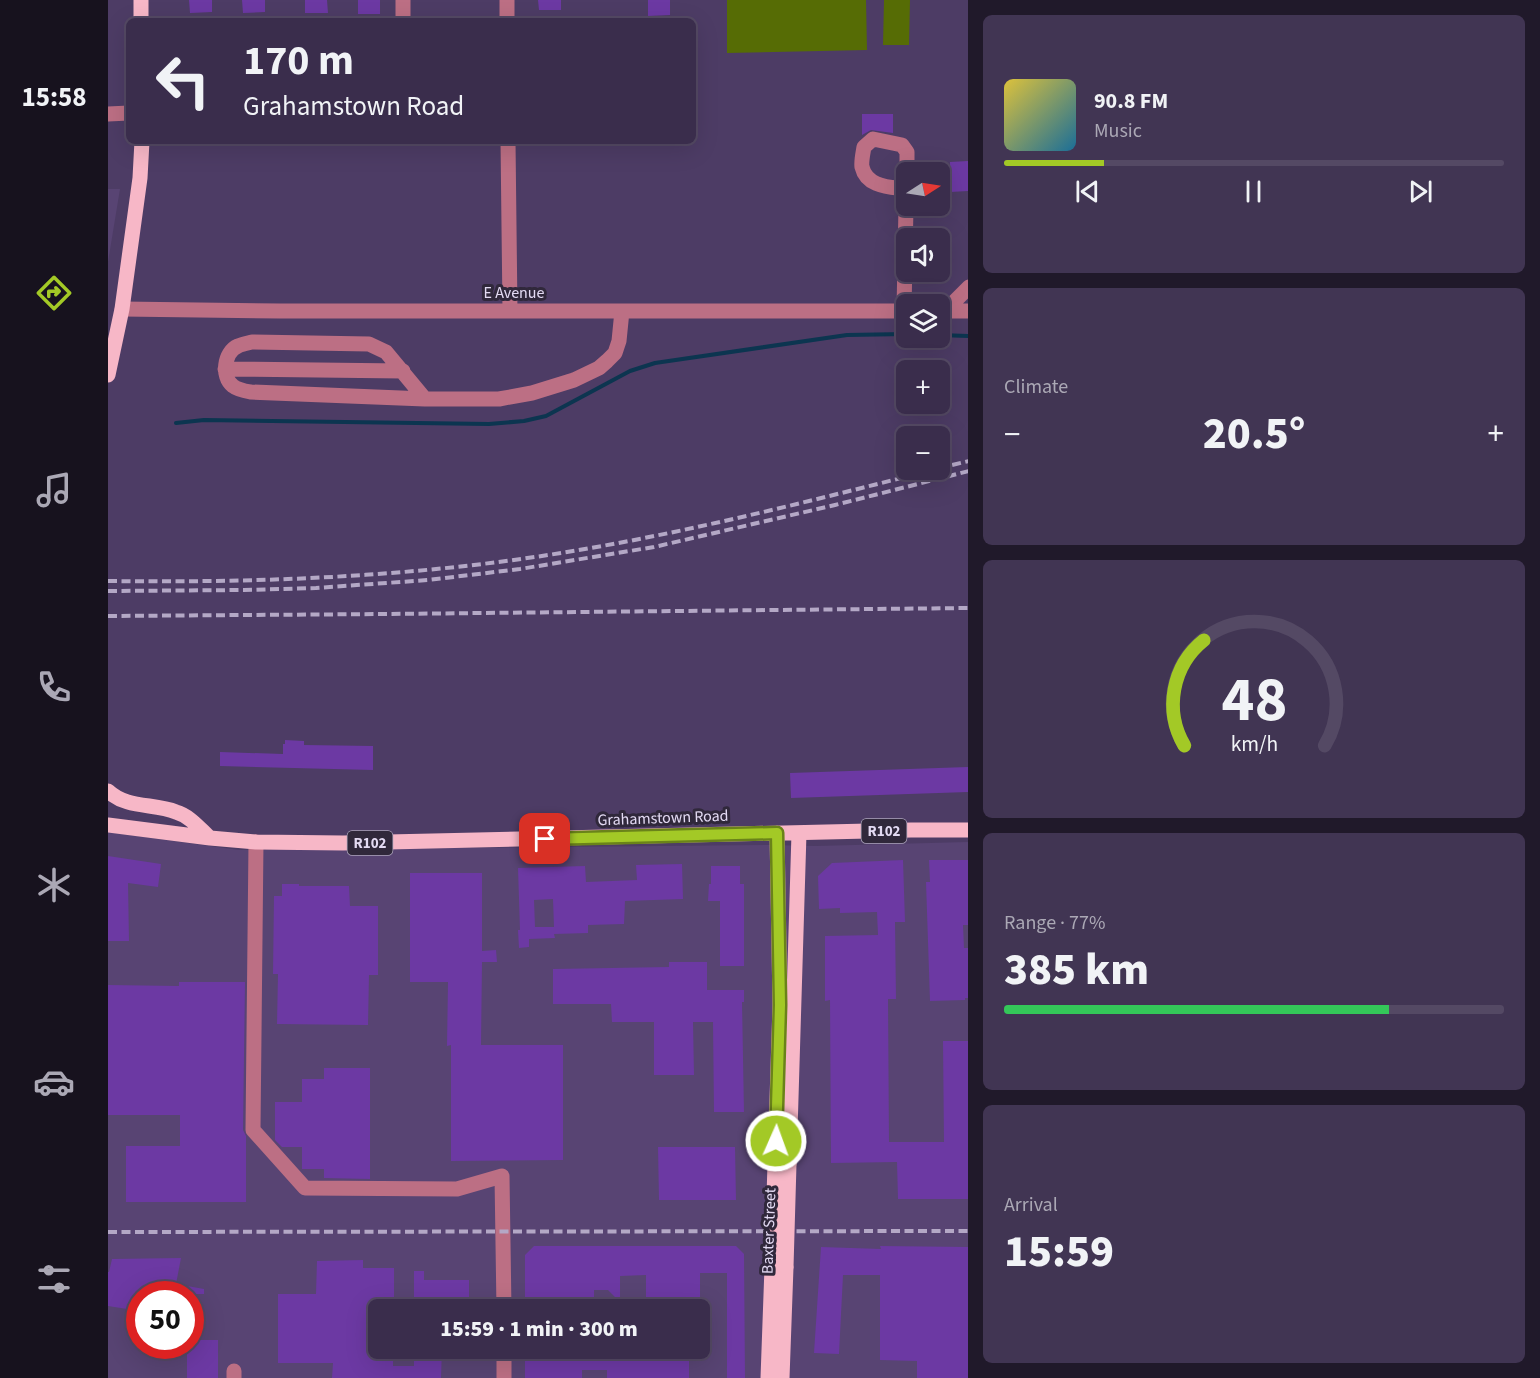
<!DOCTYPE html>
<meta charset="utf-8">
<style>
:root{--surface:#3a2d4c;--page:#413553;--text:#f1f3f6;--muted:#aba8b5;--line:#544964;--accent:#a3c926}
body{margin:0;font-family:"Source Sans 3",sans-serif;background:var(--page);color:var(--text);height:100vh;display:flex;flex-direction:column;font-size:22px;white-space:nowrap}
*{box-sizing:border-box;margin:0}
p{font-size:20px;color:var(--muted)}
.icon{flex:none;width:33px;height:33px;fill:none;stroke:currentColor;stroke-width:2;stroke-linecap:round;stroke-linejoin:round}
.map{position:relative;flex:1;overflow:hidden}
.details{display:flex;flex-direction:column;gap:15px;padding:15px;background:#20192a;width:572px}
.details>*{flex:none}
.banner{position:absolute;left:18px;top:18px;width:570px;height:126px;border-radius:9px;box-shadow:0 6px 24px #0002,0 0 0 2px var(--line);background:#3a2d4c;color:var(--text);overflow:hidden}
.needle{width:39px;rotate:78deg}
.tools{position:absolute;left:788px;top:162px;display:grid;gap:12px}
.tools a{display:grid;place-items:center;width:54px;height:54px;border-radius:9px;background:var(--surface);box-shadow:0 6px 24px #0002,0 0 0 2px var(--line);font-size:30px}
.speed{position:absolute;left:18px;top:1281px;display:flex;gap:12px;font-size:30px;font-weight:700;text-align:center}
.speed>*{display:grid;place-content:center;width:78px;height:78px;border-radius:50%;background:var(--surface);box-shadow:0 6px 24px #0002,0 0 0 2px var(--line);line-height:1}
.speed .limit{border:9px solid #d22;background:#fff;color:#111}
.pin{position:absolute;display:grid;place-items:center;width:51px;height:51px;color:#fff;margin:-26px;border-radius:12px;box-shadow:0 3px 9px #0006}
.me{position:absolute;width:66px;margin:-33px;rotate:2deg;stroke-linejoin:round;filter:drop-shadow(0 0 4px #0008)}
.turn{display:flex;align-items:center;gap:21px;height:126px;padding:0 18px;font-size:27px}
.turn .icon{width:78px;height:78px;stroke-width:2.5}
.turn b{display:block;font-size:42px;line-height:51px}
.big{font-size:45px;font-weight:800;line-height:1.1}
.details .widget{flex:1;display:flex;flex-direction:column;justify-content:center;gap:9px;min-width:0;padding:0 21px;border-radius:9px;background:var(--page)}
.details .dial{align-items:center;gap:0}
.dial svg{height:156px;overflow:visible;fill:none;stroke:var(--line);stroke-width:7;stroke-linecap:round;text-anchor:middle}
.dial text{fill:var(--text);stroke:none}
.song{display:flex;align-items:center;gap:18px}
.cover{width:72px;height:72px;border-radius:9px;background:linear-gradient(135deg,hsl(50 70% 55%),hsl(200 70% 35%))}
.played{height:6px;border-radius:3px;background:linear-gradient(90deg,var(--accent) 20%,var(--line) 20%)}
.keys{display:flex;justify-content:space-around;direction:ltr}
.heat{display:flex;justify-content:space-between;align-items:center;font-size:33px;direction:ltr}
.charge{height:9px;border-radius:4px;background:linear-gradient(90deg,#34c759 77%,var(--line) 0)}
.trip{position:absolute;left:260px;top:1299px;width:342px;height:60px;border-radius:9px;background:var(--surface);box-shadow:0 6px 24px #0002,0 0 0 2px var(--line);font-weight:800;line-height:60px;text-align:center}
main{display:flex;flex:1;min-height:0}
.menu{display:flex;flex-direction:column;width:108px;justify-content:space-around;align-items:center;background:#17121e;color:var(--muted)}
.menu .icon{width:42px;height:42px}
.menu .current{color:var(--accent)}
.menu b{font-size:27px;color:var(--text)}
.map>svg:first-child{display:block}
</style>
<main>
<nav class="menu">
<b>15:58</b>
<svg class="icon current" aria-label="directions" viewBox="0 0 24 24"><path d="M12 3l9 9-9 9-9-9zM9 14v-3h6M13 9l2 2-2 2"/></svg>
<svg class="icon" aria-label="music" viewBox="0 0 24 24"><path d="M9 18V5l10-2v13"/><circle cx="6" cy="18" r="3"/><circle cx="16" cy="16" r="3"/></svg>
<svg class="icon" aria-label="phone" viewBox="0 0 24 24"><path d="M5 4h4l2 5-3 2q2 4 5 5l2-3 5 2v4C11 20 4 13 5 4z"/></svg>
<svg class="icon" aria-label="climate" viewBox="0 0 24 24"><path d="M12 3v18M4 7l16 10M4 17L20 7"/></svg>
<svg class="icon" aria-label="car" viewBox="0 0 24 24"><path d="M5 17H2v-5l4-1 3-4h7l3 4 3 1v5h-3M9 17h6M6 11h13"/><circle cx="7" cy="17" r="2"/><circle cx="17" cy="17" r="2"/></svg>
<svg class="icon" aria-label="filters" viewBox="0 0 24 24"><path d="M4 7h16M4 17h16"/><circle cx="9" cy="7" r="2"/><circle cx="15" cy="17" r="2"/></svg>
</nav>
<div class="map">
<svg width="861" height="1378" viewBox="0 0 861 1378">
<rect width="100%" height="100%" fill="#4d3c65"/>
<path fill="#584473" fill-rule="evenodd" d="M0 189H12L0 262Z
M0 832 131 850 662 845 708 846 860 842V1378H0ZM32 1294H82V1346H32ZM270 1310H591V1348H270Z"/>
<path fill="#566c05" d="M619 0H758L759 50 619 53Z
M776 0H802L801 45H775Z"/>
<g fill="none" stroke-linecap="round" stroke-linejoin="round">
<path stroke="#0c3550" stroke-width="4" d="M831 335 861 336
M68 423 96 420 381 424 416 421 438 416 522 371 547 363 739 335 798 334"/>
</g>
<path fill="#6c39a3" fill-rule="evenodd" d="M81 0H104V12L82 13Z
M134 0H157V12L135 13Z
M197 0H219L220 13H197Z
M250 0H272V14H250Z
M430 0H453V10H431Z
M540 0H562V15L540 16Z
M754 114H785V133L763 130 754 135Z
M861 161V191L842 192V162Z
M177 740 196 741V745L265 746V770L112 766V752L175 754V744H177Z
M861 767V792L683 798 682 773Z
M0 856 53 864 50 887 20 883 21 941H0Z
M795 860 797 922H787L788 999H780L781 1142H836L835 1041H861V1199H790L789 1162 723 1163 722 1000 717 1001V936L770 935 769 912 732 913V908L711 909 710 876 724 863Z
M821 860H861V925H855L856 948H861V998H857V1000L822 1001 818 882H822Z
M574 864 575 899 517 901 516 924 480 925V933L446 934 447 938 421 939V947L411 948 410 930H412L410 868 477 866 478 882 529 880 528 865ZM445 899 446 927H427L426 900Z
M603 866H632V884H636V966H612V901H600L601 884H603Z
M302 873H374V951L388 950 389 962H374L373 1045H455V1160L343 1161V1045L339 1046 340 982H302Z
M174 884H191V886H241L242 906H270V975H261L260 1025 169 1024 170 974H165L166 896H174Z
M561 962H599V990H636V1002H634L636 1112H606L605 1022H585L586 1075H546V1022H504L503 1004H445V969L561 967Z
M71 982H137L135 1130 138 1136V1202H18V1146H72V1115H0V985L71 986Z
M216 1068H262V1179L216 1178V1169H194V1147H174L167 1140V1102H194V1079H216Z
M550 1147H627L628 1200H551Z
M426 1246H628L636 1254 637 1378H619V1273H592V1302H538V1275L512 1276V1302L500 1290H486V1310H417V1255Z
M772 1246 861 1247V1378H809V1361L772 1360V1275H735L731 1354 706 1353 713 1247 773 1249Z
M73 1258 68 1284 96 1289V1294H32V1311L0 1306V1272H1L4 1259Z
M255 1260V1268H286V1310H270V1348H285V1366H306V1348H334L333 1378H224L225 1363H170V1294H208L209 1261Z
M306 1271H316V1280H361V1310H306Z
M82 1340H110V1378H79V1346H82Z
M417 1348H581V1378H499V1370H474V1378H417Z"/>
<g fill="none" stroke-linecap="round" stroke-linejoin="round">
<path stroke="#bc6f84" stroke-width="15" d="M399 0V21
M295 21V0
M0 114 21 113
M400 141 402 311
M798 197 790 188C776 187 758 184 754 167 753 162 755 153 756 147L765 139 794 145 799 152V172
M14 309 172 311H798
M796 311 798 206
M834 311H861
M837 311 861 287
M117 369 295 371
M317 399 278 352 261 344 144 342C140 343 134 344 130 346 116 352 113 377 125 386 130 390 137 391 143 392L317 399H391L424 393 466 380 491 368 499 361 507 353 511 341 514 311
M148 842 145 1130 197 1188 349 1189 394 1176 396 1310
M396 1348V1378
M126 1378V1371"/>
<path stroke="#f7b7c7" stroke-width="15" d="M33 0V21
M0 375 14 309 32 178 34 141
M0 791C19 809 46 803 68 812 82 816 92 829 102 838
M0 825 102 838 148 842 235 843 803 830H861
M667 1163 672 1005 669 833
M681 1164 691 833
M660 1378 664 1267
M674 1378 678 1267"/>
<path stroke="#b4a8c6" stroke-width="4" stroke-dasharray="9 4.5" stroke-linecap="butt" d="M831 468 861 461
M0 581C152 583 303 577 453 553 578 533 702 501 825 470
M0 591 136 590 208 588 320 580 412 569 546 547 727 505 861 471
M0 616 277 614 861 608
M0 1232 861 1231"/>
<path stroke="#f7b7c7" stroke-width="15" d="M664 1267 667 1163
M678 1267 681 1164"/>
</g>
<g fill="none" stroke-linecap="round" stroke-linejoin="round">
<g stroke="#6a8319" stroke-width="15">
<path id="route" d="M437 839 669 833 672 1005 668 1141"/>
</g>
<use href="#route" stroke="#a3c926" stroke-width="10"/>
</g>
<g text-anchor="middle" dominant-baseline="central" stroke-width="6" stroke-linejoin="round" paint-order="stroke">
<g fill="#30283b" stroke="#ada5bc" stroke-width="1.5">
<rect x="753.5" y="819" width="45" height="24" rx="4.5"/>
<rect x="239.5" y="831" width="45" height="24" rx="4.5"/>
</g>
<g font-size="15" font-weight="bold" fill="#e3daf3">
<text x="776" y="831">R102</text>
<text x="262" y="843">R102</text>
</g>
<g font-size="16" fill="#e3daf3" stroke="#30283b">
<text x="406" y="293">E Avenue</text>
<text transform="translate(555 818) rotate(-2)">Grahamstown Road</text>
<text transform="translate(661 1231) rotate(-88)">Baxter Street</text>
</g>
</g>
</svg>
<div class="tools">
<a><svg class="needle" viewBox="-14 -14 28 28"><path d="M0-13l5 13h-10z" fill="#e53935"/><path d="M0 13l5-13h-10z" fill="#aba8b5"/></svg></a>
<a><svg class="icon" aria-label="sound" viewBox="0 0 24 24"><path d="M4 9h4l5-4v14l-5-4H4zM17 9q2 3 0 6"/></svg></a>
<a><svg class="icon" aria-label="layers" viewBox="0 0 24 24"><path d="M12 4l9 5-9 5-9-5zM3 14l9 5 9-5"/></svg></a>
<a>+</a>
<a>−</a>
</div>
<div class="speed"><div class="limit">50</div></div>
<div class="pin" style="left:437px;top:839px;background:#d93025"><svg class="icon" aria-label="arrive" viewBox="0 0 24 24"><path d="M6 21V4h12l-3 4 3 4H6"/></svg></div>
<svg class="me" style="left:668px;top:1141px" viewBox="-20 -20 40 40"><circle r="17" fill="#a3c926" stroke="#fff" stroke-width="3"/><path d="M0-11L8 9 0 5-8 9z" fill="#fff"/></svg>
<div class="trip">15:59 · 1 min · 300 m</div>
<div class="banner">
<div class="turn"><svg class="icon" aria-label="left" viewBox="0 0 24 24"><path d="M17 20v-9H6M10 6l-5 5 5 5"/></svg><div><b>170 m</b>Grahamstown Road</div></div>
</div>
</div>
<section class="details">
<div class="widget">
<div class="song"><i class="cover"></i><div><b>90.8 FM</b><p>Music</p></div></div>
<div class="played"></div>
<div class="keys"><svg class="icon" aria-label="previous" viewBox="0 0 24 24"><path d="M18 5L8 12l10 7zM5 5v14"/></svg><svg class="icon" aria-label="pause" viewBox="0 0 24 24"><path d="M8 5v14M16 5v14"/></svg><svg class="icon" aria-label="next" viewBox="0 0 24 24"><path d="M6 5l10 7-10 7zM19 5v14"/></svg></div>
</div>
<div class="widget"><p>Climate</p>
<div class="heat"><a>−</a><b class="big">20.5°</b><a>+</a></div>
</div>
<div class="widget dial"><svg viewBox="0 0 100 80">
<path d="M14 69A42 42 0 1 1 86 69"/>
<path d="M14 69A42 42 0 0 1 24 15" stroke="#a3c926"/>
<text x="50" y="56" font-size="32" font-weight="700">48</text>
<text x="50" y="72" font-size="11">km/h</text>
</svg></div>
<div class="widget"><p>Range · 77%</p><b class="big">385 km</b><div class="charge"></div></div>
<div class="widget"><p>Arrival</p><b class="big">15:59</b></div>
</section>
</main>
